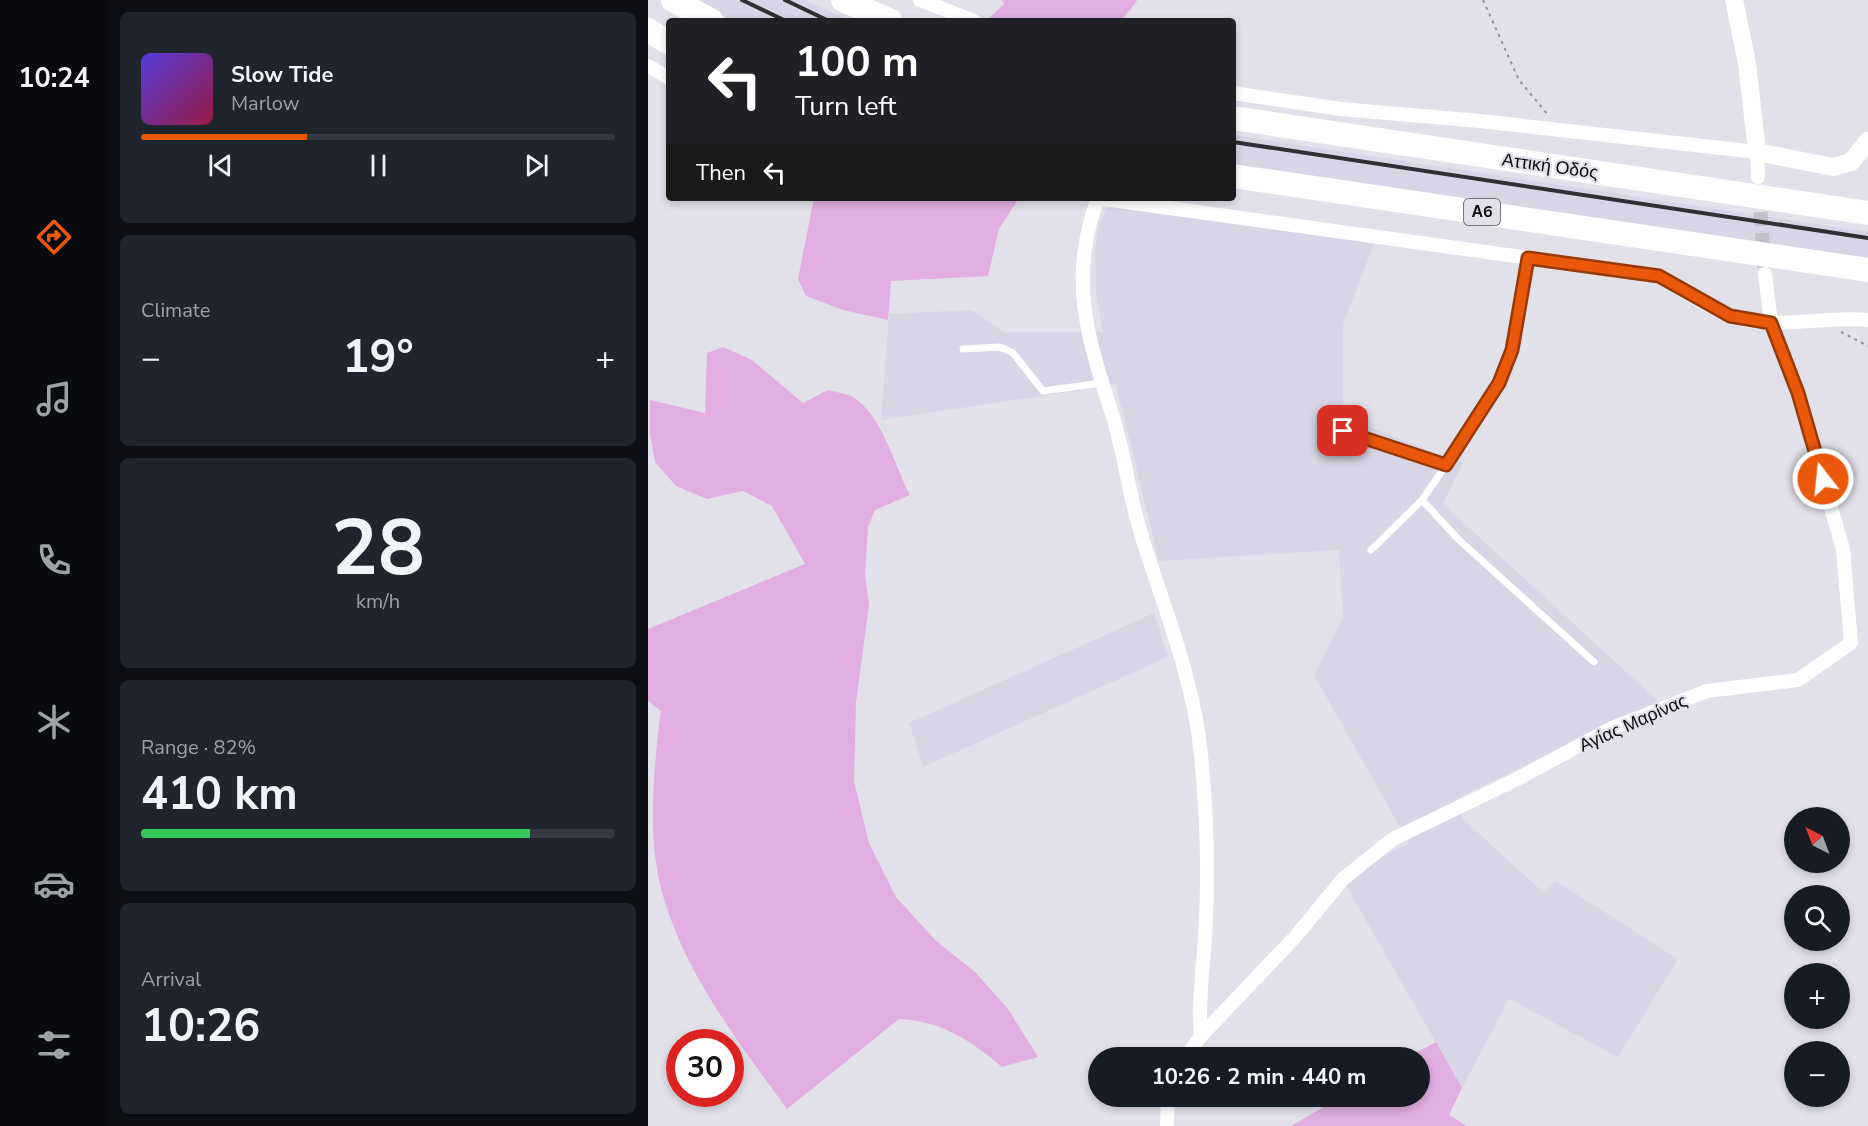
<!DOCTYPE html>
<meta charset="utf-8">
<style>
:root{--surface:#171b24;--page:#20242c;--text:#f1f3f6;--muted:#9ea1a6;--line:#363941;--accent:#ea580c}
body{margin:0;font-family:"Nunito Sans",sans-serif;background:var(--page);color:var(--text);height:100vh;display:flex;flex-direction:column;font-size:22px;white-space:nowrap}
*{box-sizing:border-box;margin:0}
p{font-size:20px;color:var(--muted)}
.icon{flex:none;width:33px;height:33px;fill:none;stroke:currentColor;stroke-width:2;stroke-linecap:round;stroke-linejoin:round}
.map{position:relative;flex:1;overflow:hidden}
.details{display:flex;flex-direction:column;gap:12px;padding:12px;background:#0d0f14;width:540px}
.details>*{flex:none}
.hud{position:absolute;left:18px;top:18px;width:570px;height:183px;border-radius:6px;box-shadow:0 3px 9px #0003;background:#202124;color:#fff;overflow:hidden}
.needle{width:39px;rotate:318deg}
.tools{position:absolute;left:1136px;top:807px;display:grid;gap:12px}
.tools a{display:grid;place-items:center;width:66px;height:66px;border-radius:50%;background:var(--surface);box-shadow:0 3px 9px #0003;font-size:30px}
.speed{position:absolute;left:18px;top:1029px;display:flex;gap:12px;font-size:30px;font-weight:700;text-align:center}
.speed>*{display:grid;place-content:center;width:78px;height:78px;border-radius:50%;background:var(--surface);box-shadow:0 3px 9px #0003;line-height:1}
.speed .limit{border:9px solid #d22;background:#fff;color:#111}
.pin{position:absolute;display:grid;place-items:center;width:51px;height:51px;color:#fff;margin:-26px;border-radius:12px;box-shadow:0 3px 9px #0006}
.me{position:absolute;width:66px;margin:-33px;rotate:344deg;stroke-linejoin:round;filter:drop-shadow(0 0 4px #0008)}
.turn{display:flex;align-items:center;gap:21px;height:126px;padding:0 30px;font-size:27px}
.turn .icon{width:78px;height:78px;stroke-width:2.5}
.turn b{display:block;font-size:42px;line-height:51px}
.then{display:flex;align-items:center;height:57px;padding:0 30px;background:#0003;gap:12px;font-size:22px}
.big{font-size:45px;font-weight:700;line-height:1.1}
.details .card{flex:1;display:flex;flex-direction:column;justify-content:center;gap:9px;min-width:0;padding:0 21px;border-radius:9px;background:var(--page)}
.details .dial{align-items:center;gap:0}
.dial b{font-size:78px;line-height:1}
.song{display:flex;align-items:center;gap:18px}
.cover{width:72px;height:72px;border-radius:9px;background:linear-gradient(135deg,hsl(250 70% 55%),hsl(340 70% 35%))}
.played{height:6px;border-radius:3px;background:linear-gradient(90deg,var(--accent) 35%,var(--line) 35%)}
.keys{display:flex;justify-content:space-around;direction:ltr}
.heat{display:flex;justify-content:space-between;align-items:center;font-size:33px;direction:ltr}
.charge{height:9px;border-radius:4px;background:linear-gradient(90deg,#34c759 82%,var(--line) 0)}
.trip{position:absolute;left:440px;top:1047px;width:342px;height:60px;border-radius:30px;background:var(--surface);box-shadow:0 3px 9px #0003;font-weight:700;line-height:60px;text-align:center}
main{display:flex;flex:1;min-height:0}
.dock{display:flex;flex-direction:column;width:108px;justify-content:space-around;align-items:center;background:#090b0e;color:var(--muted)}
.dock .icon{width:42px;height:42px}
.dock .selected{color:var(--accent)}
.dock b{font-size:27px;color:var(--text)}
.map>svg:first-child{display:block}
</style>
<main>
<nav class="dock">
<b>10:24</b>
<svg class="icon selected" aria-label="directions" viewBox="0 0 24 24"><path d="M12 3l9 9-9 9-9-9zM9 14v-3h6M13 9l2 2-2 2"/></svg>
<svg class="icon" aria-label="music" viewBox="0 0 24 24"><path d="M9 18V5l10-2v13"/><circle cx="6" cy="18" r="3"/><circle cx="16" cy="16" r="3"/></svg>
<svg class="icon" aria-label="phone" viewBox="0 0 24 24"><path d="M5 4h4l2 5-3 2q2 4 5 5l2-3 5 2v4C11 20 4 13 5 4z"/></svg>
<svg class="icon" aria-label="climate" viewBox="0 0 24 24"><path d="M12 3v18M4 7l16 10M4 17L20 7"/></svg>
<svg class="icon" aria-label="car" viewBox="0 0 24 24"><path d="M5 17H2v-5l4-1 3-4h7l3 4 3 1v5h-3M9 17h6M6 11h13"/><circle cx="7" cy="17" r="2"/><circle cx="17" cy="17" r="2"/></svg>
<svg class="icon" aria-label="filters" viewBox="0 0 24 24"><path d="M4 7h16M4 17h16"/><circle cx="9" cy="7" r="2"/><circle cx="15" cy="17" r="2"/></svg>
</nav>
<section class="details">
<div class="card">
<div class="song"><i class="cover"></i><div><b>Slow Tide</b><p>Marlow</p></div></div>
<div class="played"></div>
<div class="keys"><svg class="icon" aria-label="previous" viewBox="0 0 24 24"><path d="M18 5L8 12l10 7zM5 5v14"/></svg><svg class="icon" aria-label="pause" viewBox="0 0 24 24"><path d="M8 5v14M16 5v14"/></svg><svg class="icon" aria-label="next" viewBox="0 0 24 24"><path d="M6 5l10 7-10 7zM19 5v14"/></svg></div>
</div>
<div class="card"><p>Climate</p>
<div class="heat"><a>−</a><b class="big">19°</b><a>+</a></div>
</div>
<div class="card dial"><b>28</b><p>km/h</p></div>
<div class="card"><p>Range · 82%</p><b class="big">410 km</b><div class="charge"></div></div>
<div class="card"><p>Arrival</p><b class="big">10:26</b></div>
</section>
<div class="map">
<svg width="1220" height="1126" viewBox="0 0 1220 1126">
<rect width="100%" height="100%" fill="#e2e1ea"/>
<path fill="#d8d6e6" d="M45 0H157L203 21H85Z
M585 135 1220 232V261L585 165Z
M462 203 729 236 695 325V417L815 463 795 504 1010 701 808 799 815 819 896 893 908 881 1030 959 970 1057 861 999 814 1088 697 884 726 860 761 843 666 675 695 617 691 550 511 561 468 385 233 420 241 314 324 310 356 332H455L448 294 447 250 451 224Z
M506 613 520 657 275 767 261 723Z"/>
<path fill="#e2ade0" d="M354 0H488L489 1 473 21H338L356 4Z
M166 198H371L351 229 340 276 243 281 240 320 195 310 158 296 150 279Z
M75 347 104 360 155 403 180 390C187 392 196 393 203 396 234 413 246 465 262 495L227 510 220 527 217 574 221 605 208 702 206 781 221 843 248 897 287 940 327 972 360 1009 390 1057 354 1067C322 1040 294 1021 251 1019L139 1109C88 1039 31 966 11 880 0 829 6 763 13 711L0 701V629L157 564 124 506 95 491 59 499 28 486 7 462 2 435V400L57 413 59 353Z
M788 1042 814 1088 801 1115 819 1126H643L693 1097 771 1096V1058L760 1057Z"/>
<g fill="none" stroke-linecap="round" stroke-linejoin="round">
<path stroke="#c2c1c9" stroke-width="14" stroke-dasharray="14 7" stroke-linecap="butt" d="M1111 191 1117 274"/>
<path stroke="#929198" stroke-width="2" stroke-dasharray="3 4.5" stroke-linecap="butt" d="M835 0 871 80 901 116
M1193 332 1220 346"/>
<path stroke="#fff" stroke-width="7" d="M315 349 352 347 365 353 395 391 454 383
M675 425 798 465 851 383 864 350 880 258
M774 500 811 540 946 662
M723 550 774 500 798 465"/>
<path stroke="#fff" stroke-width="14" d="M272 0 326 21
M0 66 21 78
M585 93 693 109 832 121 1109 152 1110 177
M449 198 1011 276C1034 289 1057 306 1081 315 1124 332 1175 315 1220 320
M450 198C420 278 439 336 464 414 477 454 481 497 494 537 516 608 546 680 553 755 559 815 561 877 557 936 555 970 550 1002 553 1036
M537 1058 553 1036 648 936 695 879 745 839 869 779 964 728 1059 691 1150 680 1203 643 1195 549 1150 394 1123 323 1117 274
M519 1126 520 1096"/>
<path stroke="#fff" stroke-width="18" d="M1086 0 1099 63 1109 152 1185 167 1203 162 1220 141"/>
<path stroke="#fff" stroke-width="24" d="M25 0 64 21
M195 0 243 21
M0 30 21 43
M585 118 1220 213
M585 176 1220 270"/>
<path stroke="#303034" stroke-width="4" d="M94 0 138 21
M137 0 181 21
M585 142 1220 238"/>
</g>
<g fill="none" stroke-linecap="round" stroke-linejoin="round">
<g stroke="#983908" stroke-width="15">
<path id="route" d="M695 431 798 465 851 383 864 350 880 258 1011 276 1082 316 1123 323 1150 393 1175 479"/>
</g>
<use href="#route" stroke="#ea580c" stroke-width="10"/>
</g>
<g text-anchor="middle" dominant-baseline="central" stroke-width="4.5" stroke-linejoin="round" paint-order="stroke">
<rect fill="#e2e1ea" stroke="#4d4d51" stroke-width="1.5" x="816" y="199" width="36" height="26" rx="4.5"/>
<g font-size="16" font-weight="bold" fill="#0d0d10">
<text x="834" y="212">Α6</text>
</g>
<g font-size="18" fill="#0d0d10" stroke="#e2e1ea">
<text transform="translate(902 166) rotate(8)">Αττική Οδός</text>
<text transform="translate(985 723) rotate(-24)">Αγίας Μαρίνας</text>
</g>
</g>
</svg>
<div class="tools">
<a><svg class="needle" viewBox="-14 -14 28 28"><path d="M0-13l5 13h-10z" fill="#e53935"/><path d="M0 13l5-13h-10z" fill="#9ea1a6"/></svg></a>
<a><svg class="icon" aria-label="search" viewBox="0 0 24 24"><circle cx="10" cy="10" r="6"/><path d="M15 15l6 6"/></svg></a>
<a>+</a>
<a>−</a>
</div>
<div class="speed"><div class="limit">30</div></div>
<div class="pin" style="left:695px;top:431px;background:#d93025"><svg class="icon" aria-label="arrive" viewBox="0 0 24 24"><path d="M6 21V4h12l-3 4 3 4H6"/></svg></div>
<svg class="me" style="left:1175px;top:479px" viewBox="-20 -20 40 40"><circle r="17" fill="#ea580c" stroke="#fff" stroke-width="3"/><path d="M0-11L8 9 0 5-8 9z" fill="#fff"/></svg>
<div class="trip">10:26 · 2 min · 440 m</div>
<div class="hud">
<div class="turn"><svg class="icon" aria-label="left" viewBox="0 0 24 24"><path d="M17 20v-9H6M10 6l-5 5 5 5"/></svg><div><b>100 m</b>Turn left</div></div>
<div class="then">Then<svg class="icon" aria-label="left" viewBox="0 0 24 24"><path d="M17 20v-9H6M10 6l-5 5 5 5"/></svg></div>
</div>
</div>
</main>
